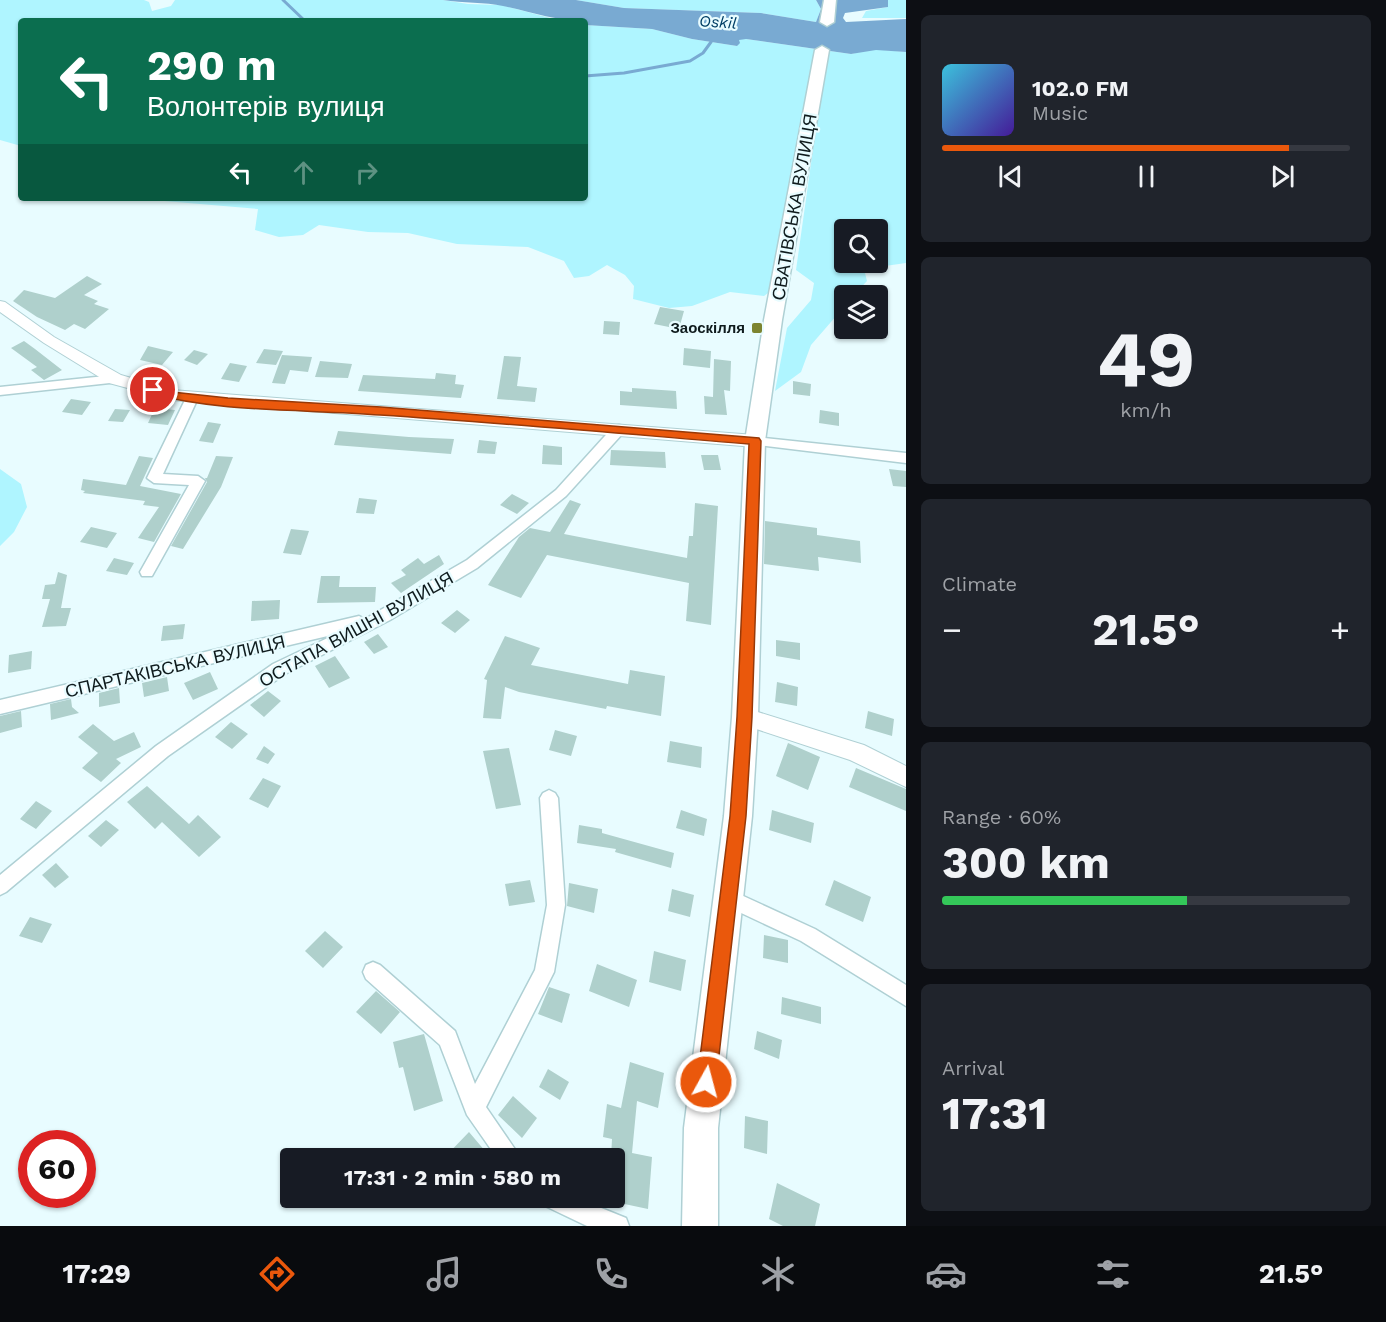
<!DOCTYPE html>
<meta charset="utf-8">
<style>
:root{--surface:#171b24;--page:#20242c;--text:#f1f3f6;--muted:#9ea1a6;--line:#363941;--accent:#ea580c}
body{margin:0;font-family:"Work Sans",sans-serif;background:var(--page);color:var(--text);height:100vh;display:flex;flex-direction:column;font-size:22px;white-space:nowrap}
*{box-sizing:border-box;margin:0}
p{font-size:20px;color:var(--muted)}
.icon{flex:none;width:33px;height:33px;fill:none;stroke:currentColor;stroke-width:2;stroke-linecap:round;stroke-linejoin:round}
.map{position:relative;flex:1;overflow:hidden}
.sheet{display:flex;flex-direction:column;gap:15px;padding:15px;background:#0d0f14;width:480px}
.sheet>*{flex:none}
.guide{position:absolute;left:18px;top:18px;width:570px;height:183px;border-radius:6px;box-shadow:0 2px 4px #0004;background:#0b6e4f;color:#fff;overflow:hidden}
.controls{position:absolute;left:834px;top:219px;display:grid;gap:12px}
.controls a{display:grid;place-items:center;width:54px;height:54px;border-radius:6px;background:var(--surface);box-shadow:0 2px 4px #0004;font-size:30px}
.speed{position:absolute;left:18px;top:1130px;display:flex;gap:12px;font-size:30px;font-weight:700;text-align:center}
.speed>*{display:grid;place-content:center;width:78px;height:78px;border-radius:50%;background:var(--surface);box-shadow:0 2px 4px #0004;line-height:1}
.speed .limit{border:9px solid #d22;background:#fff;color:#111}
.pin{position:absolute;display:grid;place-items:center;width:51px;height:51px;color:#fff;margin:-26px;border:3px solid #fff;border-radius:50%;box-shadow:0 2px 6px #0007}
.me{position:absolute;width:66px;margin:-33px;rotate:7deg;stroke-linejoin:round;filter:drop-shadow(0 0 4px #0008)}
.turn{display:flex;align-items:center;gap:21px;height:126px;padding:0 30px;font-size:27px}
.turn .icon{width:78px;height:78px;stroke-width:2.5}
.turn b{display:block;font-size:42px;line-height:51px}
.lanes{display:flex;align-items:center;height:57px;padding:0 30px;background:#0003;justify-content:center;gap:30px;direction:ltr}
.lanes .off{opacity:.35}
.big{font-size:45px;font-weight:700;line-height:1.1}
.sheet .tile{flex:1;display:flex;flex-direction:column;justify-content:center;gap:9px;min-width:0;padding:0 21px;border-radius:9px;background:var(--page)}
.sheet .dial{align-items:center;gap:0}
.dial b{font-size:78px;line-height:1}
.song{display:flex;align-items:center;gap:18px}
.cover{width:72px;height:72px;border-radius:9px;background:linear-gradient(135deg,hsl(190 70% 55%),hsl(260 70% 35%))}
.played{height:6px;border-radius:3px;background:linear-gradient(90deg,var(--accent) 85%,var(--line) 85%)}
.keys{display:flex;justify-content:space-around;direction:ltr}
.heat{display:flex;justify-content:space-between;align-items:center;font-size:33px;direction:ltr}
.charge{height:9px;border-radius:4px;background:linear-gradient(90deg,#34c759 60%,var(--line) 0)}
.trip{position:absolute;left:280px;top:1148px;width:345px;height:60px;border-radius:6px;background:var(--surface);box-shadow:0 2px 4px #0004;font-weight:700;line-height:60px;text-align:center}
.menu{display:flex;height:96px;justify-content:space-around;align-items:center;background:#090b0e;color:var(--muted)}
.menu .icon{width:42px;height:42px}
.menu .selected{color:var(--accent)}
.menu b{font-size:27px;color:var(--text)}
main{display:flex;flex:1;min-height:0}
.map>svg:first-child{display:block}
</style>
<main>
<div class="map">
<svg width="906" height="1226" viewBox="0 0 906 1226">
<rect width="100%" height="100%" fill="#e8fcff"/>
<path fill="#aff5ff" fill-rule="evenodd" d="M0 0H144L149 2 152 11 171 6 175 0H443L468 4 501 5 561 21H21V146L0 140Z
M576 0H816L821 9 816 22 761 13 624 8Z
M888 0H906V18H862L866 11 888 7Z
M585 25 652 29 692 39 737 46 739 39H746L851 54 873 49 906 52V263L864 269 867 281 854 295 844 296V307L811 345 801 372 775 391 787 328 811 300 814 283 796 270 818 114 829 53 819 51 776 287 764 296 730 292 692 306 669 308 633 299 634 286 625 275 607 265 589 276 574 278 564 261 528 247 457 244 408 233 368 232 319 225 303 235 279 237 255 230 258 209 129 198H585ZM844 230H878V262H844Z
M0 469 21 484 27 507 14 532 0 546Z"/>
<path fill="#79aad2" d="M443 0H576L624 8 761 13 816 22 821 9 816 0H888V7L845 13 843 18 846 22 906 19V52L876 50 851 54 746 39 739 40 740 43 737 46 692 39 652 29 585 25V21C555 21 532 12 503 6 485 2 463 3 443 0Z"/>
<g fill="none" stroke-linecap="round" stroke-linejoin="round">
<path stroke="#79aad2" stroke-width="3" d="M283 0 305 21
M585 76 624 73 690 61 703 53 711 42"/>
</g>
<path fill="#afd0cc" d="M87 276 102 284 84 295 98 301 94 304 109 309 85 329 74 324 65 330 37 317 13 301 24 290 55 298Z
M660 307 684 311 679 329 654 324Z
M604 321 620 322 619 335 603 334Z
M24 341 35 349 62 370 44 380 31 370 37 367 11 348Z
M148 346 173 352 162 365 140 360Z
M684 348 711 351 710 368 683 365Z
M264 349 283 351 276 365 256 363Z
M194 350 208 354 197 365 184 360Z
M282 355 312 357 308 372 290 370 285 384 272 383Z
M504 356 521 357 517 386 537 388 535 402 497 399Z
M714 359 731 361 730 391 724 390 727 415 705 414 704 396 713 397Z
M320 361 352 364 348 378 315 377Z
M230 363 247 366 239 382 221 379Z
M436 373 456 375 455 384 464 385 461 398 358 391 363 375 435 379Z
M793 381 811 384 810 396 793 394Z
M632 388 676 391 677 409 620 405V391L632 392Z
M71 399 91 402 82 415 62 412Z
M155 408 175 410 168 425 148 423Z
M115 409 130 410 123 422 108 421Z
M820 410 839 413V426L819 423Z
M208 422 221 424 213 443 199 441Z
M338 431 409 437 454 439 451 454 334 445Z
M479 440 497 442 495 454 477 453Z
M543 445 562 447V465L542 464Z
M611 450 665 452 666 468 610 465Z
M701 455H718L721 470H704Z
M139 456 153 458 140 486 181 494 154 542 138 538 159 507 143 505 145 501 83 493 85 491 81 490 83 479 126 485Z
M216 456 233 457 221 487 183 549 171 546 207 482 205 478H207Z
M889 469 906 471V487L893 486Z
M512 494 529 503 517 514 500 505Z
M359 498 377 500 374 514 356 513Z
M570 500 581 504 564 534 687 558 689 536H693L695 503 718 506 711 625 686 621 689 583 547 555 521 598 488 585 519 537 530 528 550 532Z
M765 521 817 528V535L860 541 861 563 818 557 819 571 764 564Z
M91 527 117 533 107 548 80 542Z
M291 529 309 531 301 555 283 553Z
M439 555 444 564 401 593 391 583 406 575 401 570 418 558 424 564Z
M114 558 134 563 127 575 106 571Z
M58 572 67 575 61 608H71L66 626 42 627 50 599H42L45 585 55 584Z
M321 576H340L339 587H376L375 602 317 603Z
M280 600 279 619 251 621 252 601Z
M457 610 470 620 455 633 441 623Z
M185 624 183 639 161 641 163 626Z
M378 634 388 647 374 654 364 642Z
M505 636 540 648 531 665 628 684 630 670 665 676 661 716 607 706 606 709 519 692 505 687 501 719 483 718 487 680 484 679Z
M776 640 800 643V660L776 656Z
M32 651 31 669 8 673 9 655Z
M335 656 350 678 329 688 315 666Z
M210 672 218 689 193 700 184 683Z
M167 677 169 691 144 697 142 683Z
M777 682 798 687 797 706 775 702Z
M119 688 120 703 99 707V693Z
M268 691 281 701 264 717 250 705Z
M71 699 72 707 79 713 51 720 50 704Z
M21 711 22 727 0 733V716Z
M868 711 894 719 892 736 865 728Z
M231 722 248 734 232 749 215 737Z
M93 724 114 741 134 732 141 747 116 759 121 763 101 782 82 768 98 753 78 737Z
M555 730 577 736 571 756 549 750Z
M670 741 702 747 701 768 667 762Z
M788 743 820 757 808 790 776 776Z
M264 746 275 754 268 764 256 759Z
M509 748 521 805 496 809 483 751Z
M856 768 906 789V811L849 787Z
M263 778 281 786 268 808 249 799Z
M147 786 189 824 198 815 221 837 199 857 162 822 155 829 127 802Z
M36 801 52 811 36 829 20 819Z
M681 810 707 819 704 836 676 828Z
M772 810 814 823 811 843 769 830Z
M106 820 119 830 101 847 88 836Z
M579 825 602 829V833L674 853 671 868 615 852 616 849 577 843Z
M56 863 69 877 55 888 42 875Z
M530 880 535 902 509 906 505 884Z
M834 880 871 897 863 922 825 905Z
M569 883 598 889 594 913 567 906Z
M672 889 694 895 690 917 668 911Z
M30 917 52 924 42 943 19 936Z
M325 931 343 947 323 968 305 951Z
M764 935 788 940V963L763 958Z
M654 951 686 960 681 991 649 982Z
M597 964 637 980 629 1007 589 991Z
M549 987 570 994 562 1023 538 1014Z
M376 991 400 1012 381 1034 356 1012Z
M782 997 821 1007V1024L781 1014Z
M757 1031 782 1040 779 1059 754 1049Z
M424 1034 443 1101 414 1111 403 1067 399 1068 393 1042Z
M630 1062 664 1073 658 1108 637 1101 632 1153 652 1157 648 1209 615 1202V1158H611L612 1139 603 1137 607 1104 621 1108Z
M548 1069 569 1082 560 1100 539 1087Z
M513 1096 537 1118 522 1138 498 1115Z
M745 1116 768 1121 767 1154 744 1148Z
M469 1132 491 1158H444Z
M777 1183 820 1204 815 1226H783L769 1219Z"/>
<g fill="none" stroke-linecap="round" stroke-linejoin="round">
<g stroke="#afd0d4" stroke-width="3">
<path id="minor" d="M115 375 119 376 121 379 119 382 0 395V387Z
M192 394 198 398 163 474 198 476 205 481 152 576H142L140 572 189 485 154 483 147 478 186 398Z
M619 425 624 426 625 429 624 432 566 496 477 568 390 620 285 674 168 756 6 892 0 895V875L156 746 273 664 336 634 0 714V700L359 616 365 619 467 560 556 490 614 426Z
M755 437 906 453V463L750 444 748 441 750 438Z
M549 790 555 793 558 798 565 905 554 972 486 1107 521 1158H497L467 1115 440 1045 366 979 363 972 366 965 373 962 380 965 455 1031 475 1084 535 970 547 905 540 798 543 793Z
M728 889 815 929 906 985V1006L801 941 722 904 719 898 722 892Z
M540 1197H574L626 1218 629 1226H587L543 1205Z"/>
</g>
<g stroke="#afd0d4" stroke-width="2">
<path id="tertiary" d="M0 301 5 302 54 337 121 375 172 390 755 435 761 437 763 441 761 445 755 447 172 400 109 383 44 343 0 312Z
M745 708 864 745 906 766V787L850 760 738 723 734 717 738 711Z"/>
</g>
<g stroke="#afd0d4" stroke-width="3">
<path id="primary" d="M824 0H836L834 22 827 26 820 22Z
M822 46 829 50 782 320 765 441 758 717 752 816 718 1128V1226H682L684 1128 724 816 732 717 745 441 764 320 815 50Z"/>
</g>
<use href="#minor" fill="#fff" fill-rule="evenodd"/>
<use href="#tertiary" fill="#fff" fill-rule="evenodd"/>
<use href="#primary" fill="#fff" fill-rule="evenodd"/>
</g>
<path fill="#ea580c" stroke="#983908" stroke-width="1.5" d="M153 386 172 392 228 398 381 407 759 438 761 441 752 717 746 816 716 1082 713 1089 706 1092 700 1089 697 1082 730 816 737 717 749 444C626 434 503 423 380 415 307 409 220 413 149 393L148 390Z"/>
<rect fill="#7c8430" stroke="#e8fcff" stroke-width="2" x="751" y="322" width="12" height="12" rx="3"/>
<g text-anchor="middle" dominant-baseline="central" stroke-width="4.5" stroke-linejoin="round" paint-order="stroke">
<g font-size="15" font-weight="bold" fill="#0f1b1d" stroke="#e8fcff" text-anchor="end">
<text x="745" y="328">Заоскілля</text>
</g>
<g font-size="16" font-style="italic" fill="#003e65" stroke="#e8fcff">
<text transform="translate(718 22) rotate(4)">Oskil</text>
</g>
<g font-size="18" fill="#0f1b1d" stroke="#e8fcff">
<text transform="translate(794 207) rotate(-80)">СВАТІВСЬКА ВУЛИЦЯ</text>
<text transform="translate(356 629) rotate(-29)">ОСТАПА ВИШНІ ВУЛИЦЯ</text>
<text transform="translate(175 666) rotate(-13)">СПАРТАКІВСЬКА ВУЛИЦЯ</text>
</g>
</g>
</svg>
<div class="controls">
<a><svg class="icon" aria-label="search" viewBox="0 0 24 24"><circle cx="10" cy="10" r="6"/><path d="M15 15l6 6"/></svg></a>
<a><svg class="icon" aria-label="layers" viewBox="0 0 24 24"><path d="M12 4l9 5-9 5-9-5zM3 14l9 5 9-5"/></svg></a>
</div>
<div class="speed"><div class="limit">60</div></div>
<div class="pin" style="left:153px;top:390px;background:#d93025"><svg class="icon" aria-label="arrive" viewBox="0 0 24 24"><path d="M6 21V4h12l-3 4 3 4H6"/></svg></div>
<svg class="me" style="left:706px;top:1082px" viewBox="-20 -20 40 40"><circle r="17" fill="#ea580c" stroke="#fff" stroke-width="3"/><path d="M0-11L8 9 0 5-8 9z" fill="#fff"/></svg>
<div class="trip">17:31 · 2 min · 580 m</div>
<div class="guide">
<div class="turn"><svg class="icon" aria-label="left" viewBox="0 0 24 24"><path d="M17 20v-9H6M10 6l-5 5 5 5"/></svg><div><b>290 m</b>Волонтерів вулиця</div></div>
<div class="lanes"><svg class="icon" aria-label="left" viewBox="0 0 24 24"><path d="M17 20v-9H6M10 6l-5 5 5 5"/></svg><svg class="icon off" aria-label="ahead" viewBox="0 0 24 24"><path d="M12 20V5M6 11l6-6 6 6"/></svg><svg class="icon off" aria-label="right" viewBox="0 0 24 24"><path d="M7 20v-9h11M14 6l5 5-5 5"/></svg></div>
</div>
</div>
<section class="sheet">
<div class="tile">
<div class="song"><i class="cover"></i><div><b>102.0 FM</b><p>Music</p></div></div>
<div class="played"></div>
<div class="keys"><svg class="icon" aria-label="previous" viewBox="0 0 24 24"><path d="M18 5L8 12l10 7zM5 5v14"/></svg><svg class="icon" aria-label="pause" viewBox="0 0 24 24"><path d="M8 5v14M16 5v14"/></svg><svg class="icon" aria-label="next" viewBox="0 0 24 24"><path d="M6 5l10 7-10 7zM19 5v14"/></svg></div>
</div>
<div class="tile dial"><b>49</b><p>km/h</p></div>
<div class="tile"><p>Climate</p>
<div class="heat"><a>−</a><b class="big">21.5°</b><a>+</a></div>
</div>
<div class="tile"><p>Range · 60%</p><b class="big">300 km</b><div class="charge"></div></div>
<div class="tile"><p>Arrival</p><b class="big">17:31</b></div>
</section>
</main>
<nav class="menu">
<b>17:29</b>
<svg class="icon selected" aria-label="directions" viewBox="0 0 24 24"><path d="M12 3l9 9-9 9-9-9zM9 14v-3h6M13 9l2 2-2 2"/></svg>
<svg class="icon" aria-label="music" viewBox="0 0 24 24"><path d="M9 18V5l10-2v13"/><circle cx="6" cy="18" r="3"/><circle cx="16" cy="16" r="3"/></svg>
<svg class="icon" aria-label="phone" viewBox="0 0 24 24"><path d="M5 4h4l2 5-3 2q2 4 5 5l2-3 5 2v4C11 20 4 13 5 4z"/></svg>
<svg class="icon" aria-label="climate" viewBox="0 0 24 24"><path d="M12 3v18M4 7l16 10M4 17L20 7"/></svg>
<svg class="icon" aria-label="car" viewBox="0 0 24 24"><path d="M5 17H2v-5l4-1 3-4h7l3 4 3 1v5h-3M9 17h6M6 11h13"/><circle cx="7" cy="17" r="2"/><circle cx="17" cy="17" r="2"/></svg>
<svg class="icon" aria-label="filters" viewBox="0 0 24 24"><path d="M4 7h16M4 17h16"/><circle cx="9" cy="7" r="2"/><circle cx="15" cy="17" r="2"/></svg>
<b>21.5°</b>
</nav>
